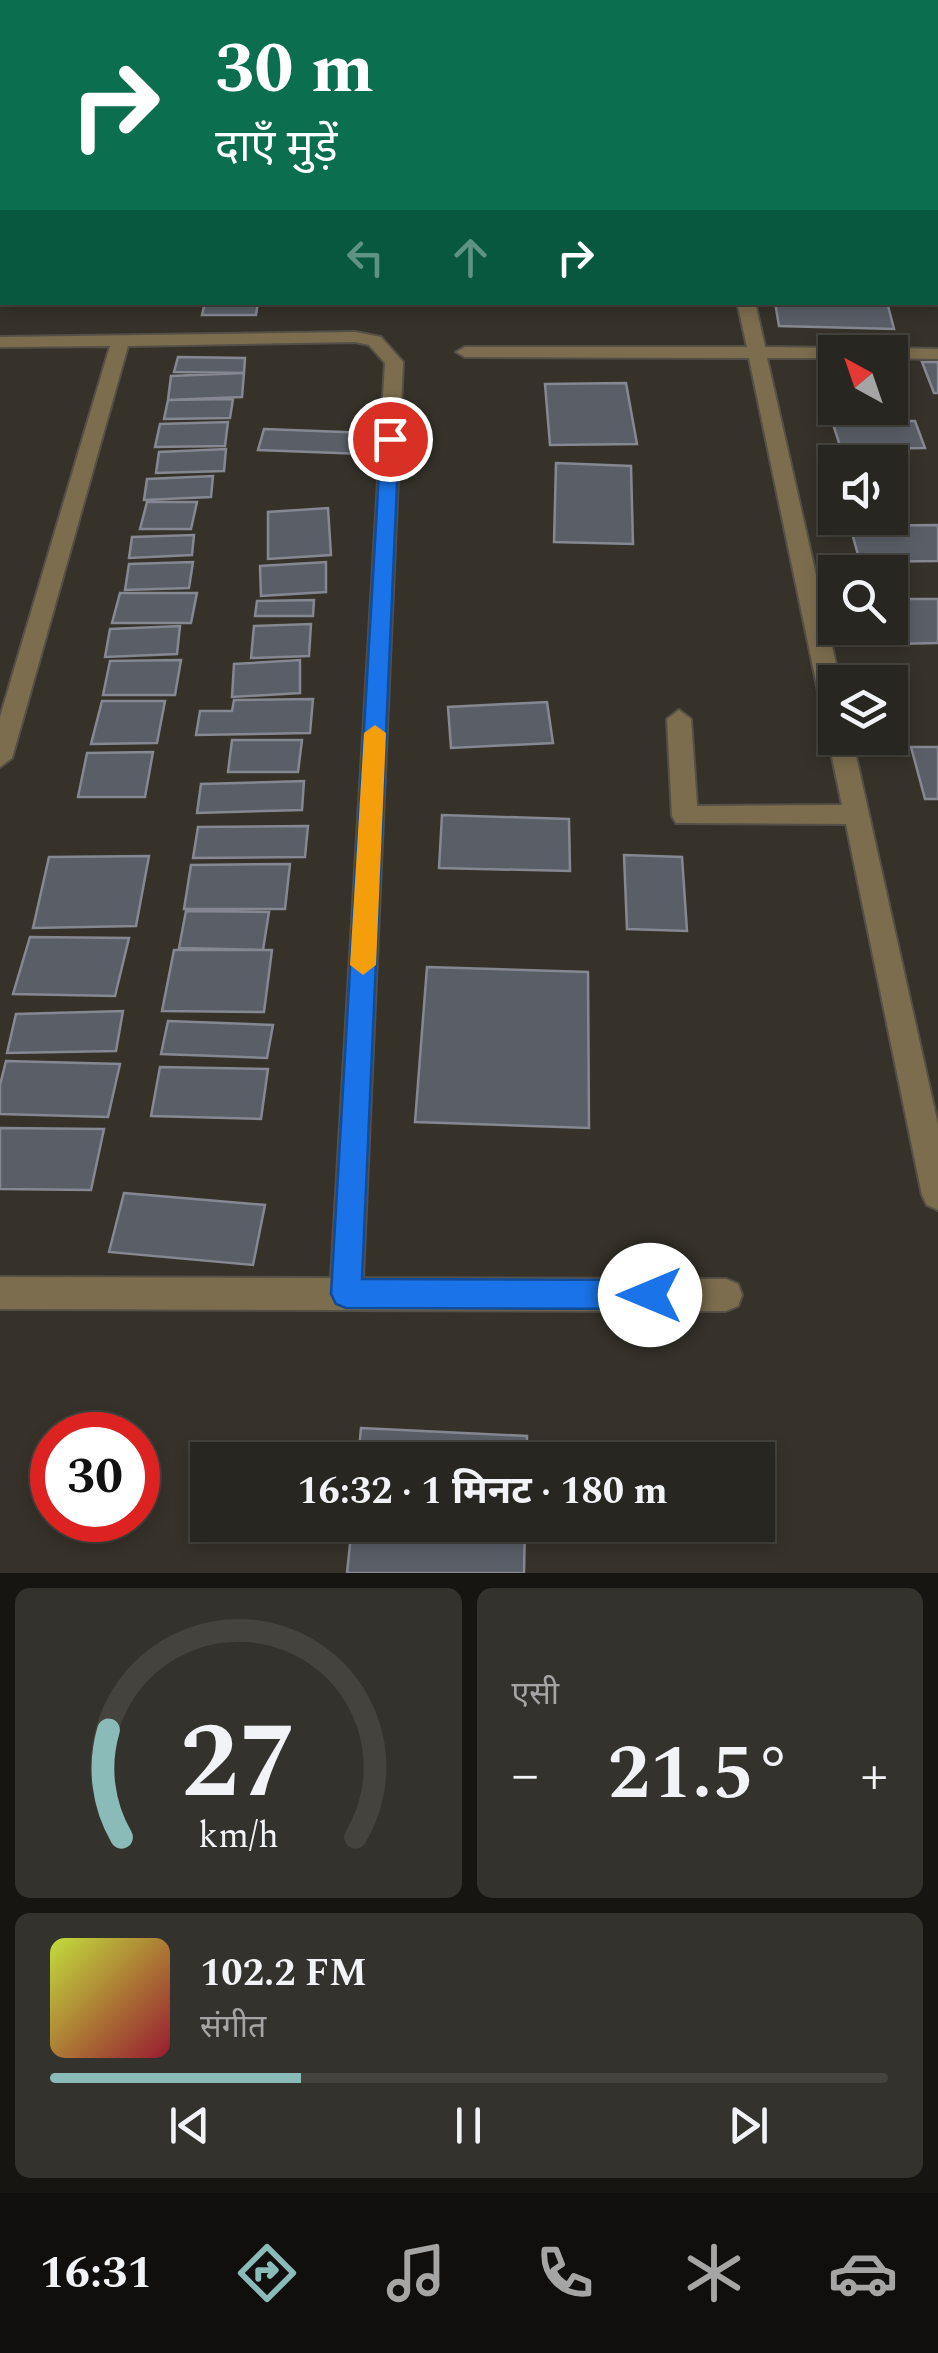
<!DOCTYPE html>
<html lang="hi">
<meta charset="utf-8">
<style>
:root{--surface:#282620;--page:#34322d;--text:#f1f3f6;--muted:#a5a5a5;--line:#44433e;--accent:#8bbbb9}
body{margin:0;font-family:Spectral,"Noto Sans Devanagari",serif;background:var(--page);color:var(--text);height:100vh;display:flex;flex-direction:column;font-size:38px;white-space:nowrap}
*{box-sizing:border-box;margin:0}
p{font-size:32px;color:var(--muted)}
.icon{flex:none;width:55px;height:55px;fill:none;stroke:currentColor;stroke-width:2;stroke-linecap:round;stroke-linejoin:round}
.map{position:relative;height:1573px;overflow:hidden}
.side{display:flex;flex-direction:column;gap:15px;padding:15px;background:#161512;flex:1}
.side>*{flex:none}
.hud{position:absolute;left:0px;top:0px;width:940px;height:305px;box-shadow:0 5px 15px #0003,0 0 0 2px var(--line);background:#0b6e4f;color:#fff;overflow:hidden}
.needle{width:65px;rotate:320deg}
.tools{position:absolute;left:818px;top:335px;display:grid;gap:20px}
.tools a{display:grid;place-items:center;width:90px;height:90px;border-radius:0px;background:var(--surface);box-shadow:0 5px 15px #0003,0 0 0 2px var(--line);font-size:50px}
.speed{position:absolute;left:30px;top:1412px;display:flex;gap:20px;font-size:50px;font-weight:700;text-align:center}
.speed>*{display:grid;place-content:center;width:130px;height:130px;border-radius:50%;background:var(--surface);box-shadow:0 5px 15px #0003,0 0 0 2px var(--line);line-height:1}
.speed .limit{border:15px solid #d22;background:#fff;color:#111}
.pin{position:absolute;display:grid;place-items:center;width:85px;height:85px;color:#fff;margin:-42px;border:5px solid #fff;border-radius:50%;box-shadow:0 2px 10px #0007}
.me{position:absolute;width:110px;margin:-55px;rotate:270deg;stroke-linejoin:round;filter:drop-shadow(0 0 8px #0008)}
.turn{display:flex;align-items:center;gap:35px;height:210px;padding:0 50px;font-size:45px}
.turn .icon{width:130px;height:130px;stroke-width:2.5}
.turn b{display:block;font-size:70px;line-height:85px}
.lanes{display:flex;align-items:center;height:95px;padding:0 50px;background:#0003;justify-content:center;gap:50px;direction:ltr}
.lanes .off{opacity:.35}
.big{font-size:75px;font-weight:700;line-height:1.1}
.side .tile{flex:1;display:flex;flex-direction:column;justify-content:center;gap:15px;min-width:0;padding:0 35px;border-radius:15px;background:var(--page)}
.side .dial{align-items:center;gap:0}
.dial svg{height:260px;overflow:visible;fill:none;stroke:var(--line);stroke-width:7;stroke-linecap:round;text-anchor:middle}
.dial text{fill:var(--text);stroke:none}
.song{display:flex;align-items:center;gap:30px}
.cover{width:120px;height:120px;border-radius:15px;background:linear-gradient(135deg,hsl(70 70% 55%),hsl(350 70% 35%))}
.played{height:10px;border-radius:5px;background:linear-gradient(90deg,var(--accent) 30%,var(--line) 30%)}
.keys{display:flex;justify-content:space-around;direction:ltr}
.heat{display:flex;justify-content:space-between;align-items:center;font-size:55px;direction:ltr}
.side .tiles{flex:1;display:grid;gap:15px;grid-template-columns:1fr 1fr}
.tile:last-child{grid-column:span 2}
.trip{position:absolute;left:190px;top:1442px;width:585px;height:100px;border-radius:0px;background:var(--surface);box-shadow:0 5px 15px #0003,0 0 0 2px var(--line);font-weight:700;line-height:100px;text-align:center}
.dock{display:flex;height:160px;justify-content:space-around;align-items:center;background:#100f0d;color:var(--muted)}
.dock .icon{width:70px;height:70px}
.dock .current{color:var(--accent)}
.dock b{font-size:45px;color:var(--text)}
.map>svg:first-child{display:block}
</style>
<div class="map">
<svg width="938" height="1573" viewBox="0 0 938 1573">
<rect width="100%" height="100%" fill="#36322a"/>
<path fill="#5a5e66" stroke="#858892" stroke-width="2.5" d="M205 302H258L256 315H202Z
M775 302H887L894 329 779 326Z
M178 357 245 358 244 373 174 372Z
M922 362H938V393H934Z
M244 373 242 397 168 400 171 376Z
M626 383 637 444 550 445 545 384Z
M233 399 230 418 164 419 168 400Z
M832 421H915L925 448 841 449Z
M228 422 225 446 155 447 160 424Z
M264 429 369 433 364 454 258 450Z
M226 449 224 471 156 473 159 452Z
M556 463 631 466 633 544 554 542Z
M213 476 211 497 144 500 147 479Z
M147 502H197L191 529H140Z
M328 508 331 555 268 559V512Z
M938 525V561L860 562 850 526Z
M194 535 192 555 129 558 132 537Z
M193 562 189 588 125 590 129 564Z
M326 562V592L261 596 260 566Z
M120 593H197L191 623H112Z
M890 599H938V643L894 644Z
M314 600 313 616H255L257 601Z
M311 624 309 656 251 658 254 626Z
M180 626 177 654 105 657 110 629Z
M181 660 175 695H103L110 661Z
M300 660V693L232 697 234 664Z
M313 699 310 733 196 735 200 711H232L234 700Z
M102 701H165L157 743 91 744Z
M547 702 553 743 451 748 448 707Z
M232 740H302L298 772H228Z
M911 747H938V799H925Z
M153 752 145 797H78L87 753Z
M304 781 302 810 197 813 201 784Z
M442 815 569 819 570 871 439 868Z
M308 826 305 857 193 858 198 827Z
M624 855 682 857 687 931 627 929Z
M149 856 136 926 33 928 49 857Z
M290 864 285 909H184L191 865Z
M186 911 269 912 263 950 179 948Z
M30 937 129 938 115 996 13 994Z
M174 950H272L264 1012 162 1011Z
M427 967 588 972 589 1128 415 1122Z
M123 1011 116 1051 7 1053 16 1014Z
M168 1021 273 1025 267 1058 161 1054Z
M6 1061 120 1064 108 1117 0 1114V1085Z
M160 1067 268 1069 261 1119 151 1116Z
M0 1128 104 1129 91 1190 0 1189Z
M124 1193 265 1205 253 1265 109 1252Z
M361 1428 527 1436V1460H358Z
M352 1525H525L524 1573H347Z"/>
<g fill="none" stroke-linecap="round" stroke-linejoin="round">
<g stroke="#545048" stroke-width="4">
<path id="minor" d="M445 0H833L444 2Z
M897 0H909L910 2H898Z
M0 70H2V78H0Z
M0 196H2V206H0Z
M737 302H755L765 347 835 348 844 352H835V358H767L840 682H835V723L823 715 749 358 465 357 456 352 465 347H747Z
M355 332 381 337 403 362 363 1278 726 1279 738 1284 742 1295 738 1306 726 1311 0 1309V1277L331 1278 385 363 369 345 355 342 128 346 12 758 0 767V717L110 346 0 347V337Z
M890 348 938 349V359L890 358V352H881Z
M679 710 691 719 697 806 842 805 828 738 835 731V738H852L938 1125V1210L927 1205 922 1195 846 824 676 823 672 816 667 719Z"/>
</g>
<use href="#minor" fill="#7c6d4e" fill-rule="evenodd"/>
</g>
<path fill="#1a73e8" stroke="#114b97" stroke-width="2.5" d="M390 434 399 439 362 1279 650 1280 660 1284 665 1295 660 1305 650 1309 346 1308 336 1304 331 1294 381 439Z"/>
<path fill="#f59e0b" d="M375 725 386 733 376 965 363 975 350 965 364 733Z"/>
</svg>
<div class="tools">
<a><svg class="needle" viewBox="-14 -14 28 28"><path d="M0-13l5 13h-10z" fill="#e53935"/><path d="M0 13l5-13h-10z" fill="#a5a5a5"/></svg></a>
<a><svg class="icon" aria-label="sound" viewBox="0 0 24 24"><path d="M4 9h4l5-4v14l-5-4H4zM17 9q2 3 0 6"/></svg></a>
<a><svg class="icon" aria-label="search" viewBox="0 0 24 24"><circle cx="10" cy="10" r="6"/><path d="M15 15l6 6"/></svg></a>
<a><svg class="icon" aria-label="layers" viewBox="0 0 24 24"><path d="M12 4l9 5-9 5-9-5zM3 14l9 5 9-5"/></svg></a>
</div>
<div class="speed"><div class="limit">30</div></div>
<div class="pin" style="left:390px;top:439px;background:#d93025"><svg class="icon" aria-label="arrive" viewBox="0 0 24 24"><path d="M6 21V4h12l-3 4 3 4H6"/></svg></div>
<svg class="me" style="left:650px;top:1295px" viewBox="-20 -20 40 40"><circle r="19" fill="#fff"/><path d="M0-13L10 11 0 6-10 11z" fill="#1a73e8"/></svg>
<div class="trip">16:32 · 1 मिनट · 180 m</div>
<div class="hud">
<div class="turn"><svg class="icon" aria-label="right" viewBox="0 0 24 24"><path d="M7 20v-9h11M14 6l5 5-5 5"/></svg><div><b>30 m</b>दाएँ मुड़ें</div></div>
<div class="lanes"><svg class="icon off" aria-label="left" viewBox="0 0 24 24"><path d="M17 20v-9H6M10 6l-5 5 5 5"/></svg><svg class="icon off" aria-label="ahead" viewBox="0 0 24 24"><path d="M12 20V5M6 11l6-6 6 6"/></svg><svg class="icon" aria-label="right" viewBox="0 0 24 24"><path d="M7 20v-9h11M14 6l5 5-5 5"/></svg></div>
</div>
</div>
<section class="side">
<div class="tiles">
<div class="tile dial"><svg viewBox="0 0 100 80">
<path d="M14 69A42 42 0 1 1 86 69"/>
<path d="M14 69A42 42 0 0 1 10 36" stroke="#8bbbb9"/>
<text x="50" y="56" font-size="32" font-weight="700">27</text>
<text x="50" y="72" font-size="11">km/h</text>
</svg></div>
<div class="tile"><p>एसी</p>
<div class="heat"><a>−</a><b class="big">21.5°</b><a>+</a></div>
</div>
<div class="tile">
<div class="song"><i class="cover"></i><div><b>102.2 FM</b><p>संगीत</p></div></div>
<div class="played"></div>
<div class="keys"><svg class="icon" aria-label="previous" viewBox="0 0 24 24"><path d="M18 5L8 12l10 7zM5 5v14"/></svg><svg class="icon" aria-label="pause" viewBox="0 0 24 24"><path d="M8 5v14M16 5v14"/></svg><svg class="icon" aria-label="next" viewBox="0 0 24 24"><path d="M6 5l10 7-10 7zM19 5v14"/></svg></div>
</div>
</div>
</section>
<nav class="dock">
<b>16:31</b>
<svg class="icon current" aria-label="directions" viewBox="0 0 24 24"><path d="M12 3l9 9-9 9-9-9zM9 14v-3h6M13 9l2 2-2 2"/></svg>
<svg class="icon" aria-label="music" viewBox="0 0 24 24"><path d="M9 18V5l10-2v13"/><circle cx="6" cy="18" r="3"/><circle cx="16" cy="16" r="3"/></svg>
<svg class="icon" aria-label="phone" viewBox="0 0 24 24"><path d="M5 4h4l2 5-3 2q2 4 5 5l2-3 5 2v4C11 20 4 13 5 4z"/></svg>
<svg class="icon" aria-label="climate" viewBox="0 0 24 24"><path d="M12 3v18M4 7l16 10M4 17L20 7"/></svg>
<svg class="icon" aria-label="car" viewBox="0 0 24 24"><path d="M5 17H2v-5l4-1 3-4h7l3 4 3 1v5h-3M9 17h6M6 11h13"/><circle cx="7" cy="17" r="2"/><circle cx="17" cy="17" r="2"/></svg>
</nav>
